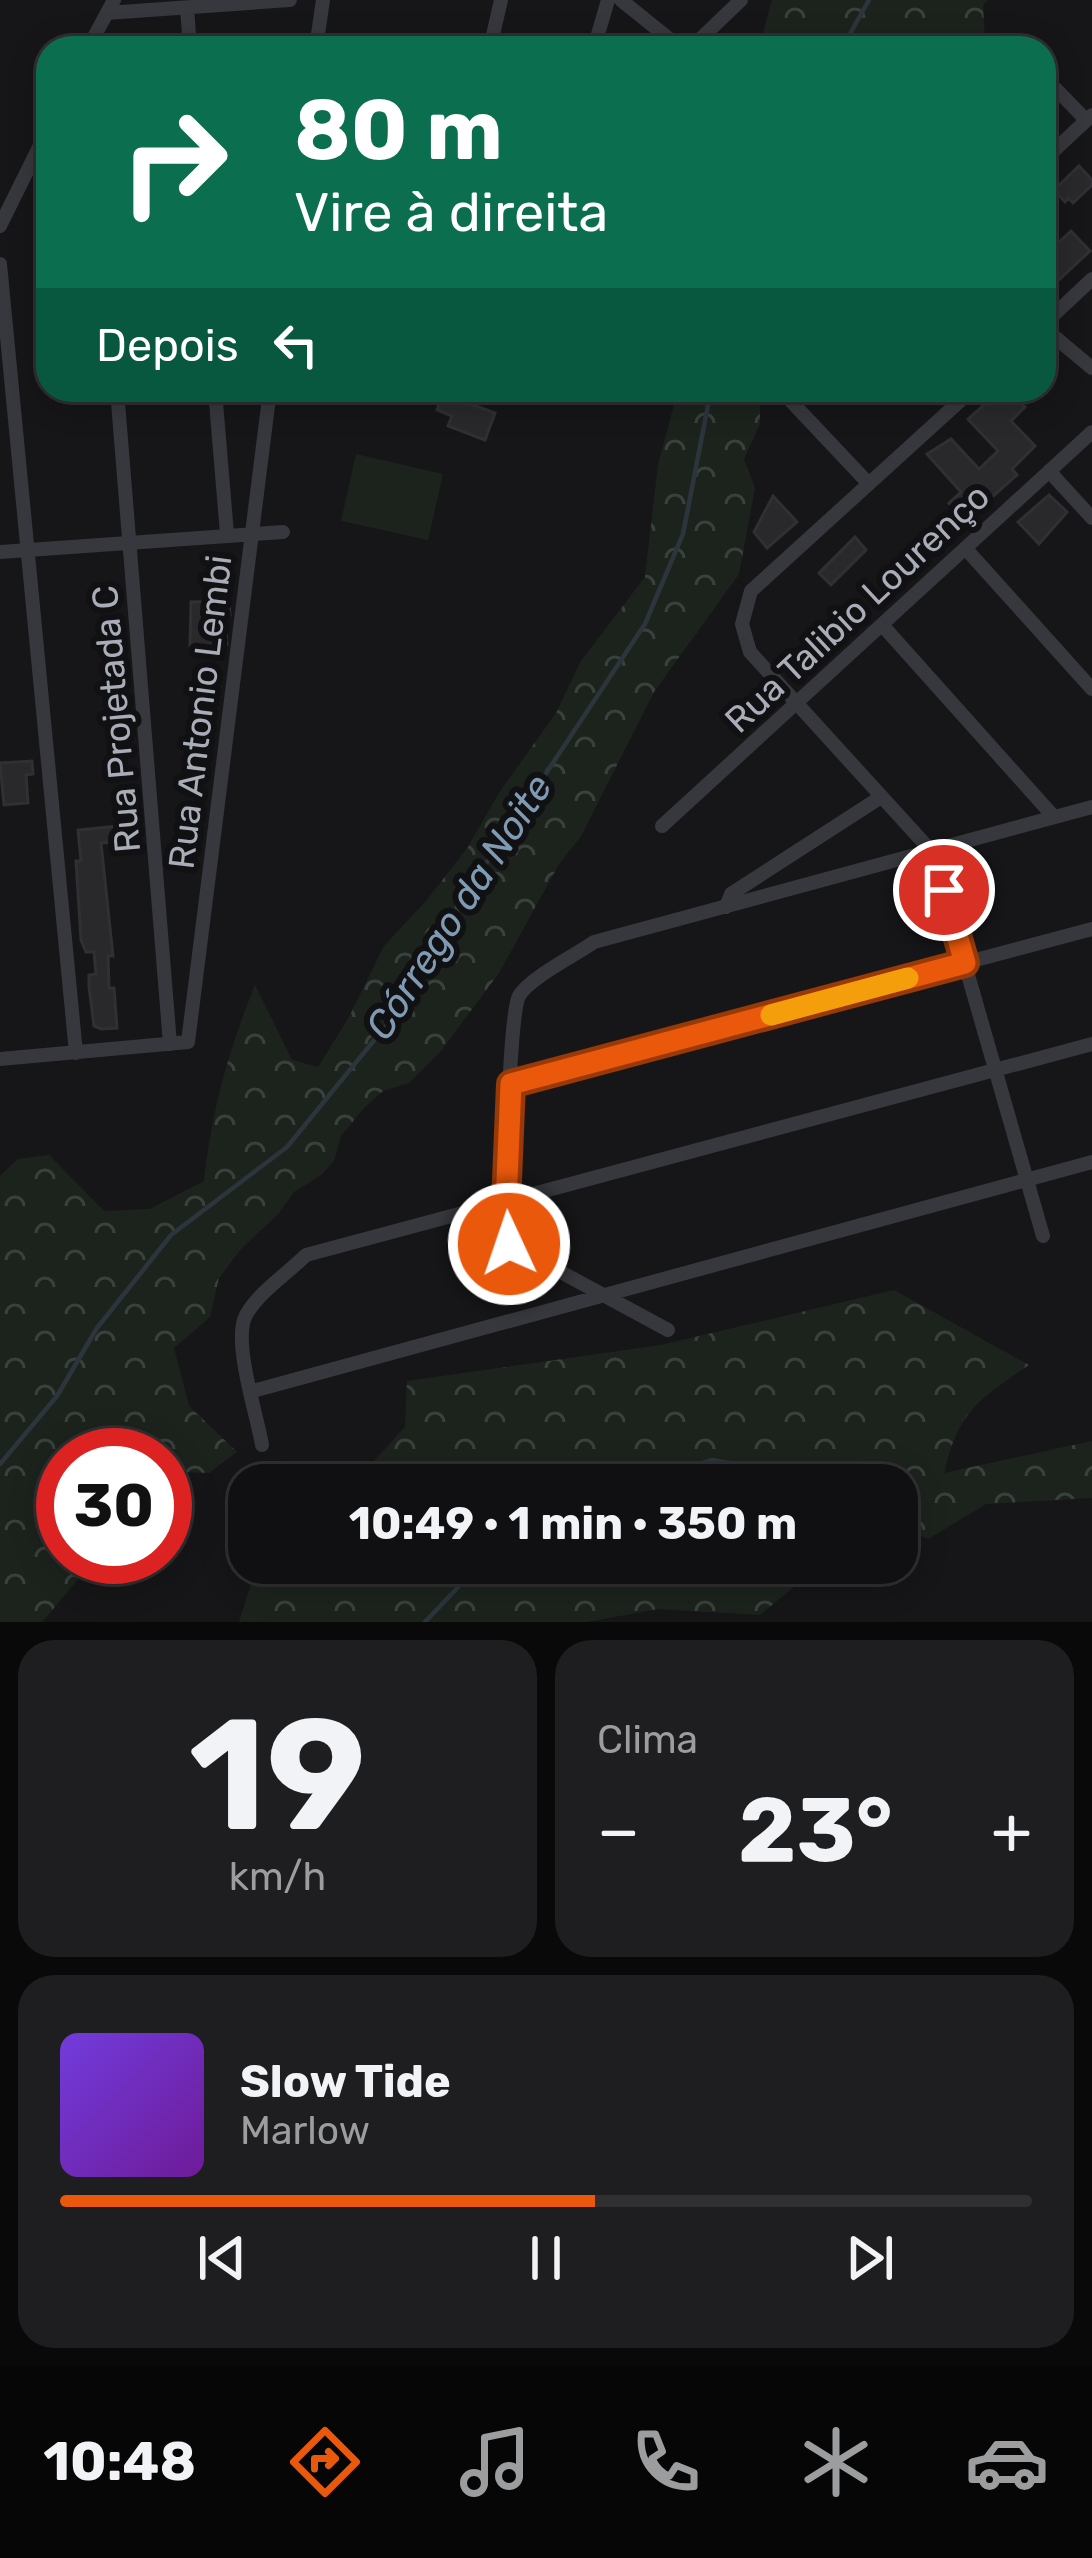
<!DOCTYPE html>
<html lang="pt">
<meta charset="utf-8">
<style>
:root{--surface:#101012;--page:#1e1e20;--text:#f1f3f6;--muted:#9c9d9f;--line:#303032;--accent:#ea580c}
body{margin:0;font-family:Rubik,sans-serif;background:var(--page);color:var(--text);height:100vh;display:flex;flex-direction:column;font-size:45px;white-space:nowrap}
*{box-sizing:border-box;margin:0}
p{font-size:39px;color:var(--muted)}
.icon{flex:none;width:66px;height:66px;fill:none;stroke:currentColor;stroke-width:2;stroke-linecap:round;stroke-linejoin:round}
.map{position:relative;height:1622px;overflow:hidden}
.sheet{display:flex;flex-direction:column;gap:18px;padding:18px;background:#09090a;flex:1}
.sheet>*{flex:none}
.top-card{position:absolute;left:36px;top:36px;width:1020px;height:366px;border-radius:36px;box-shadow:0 6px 30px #0003,0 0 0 3px var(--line);background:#0b6e4f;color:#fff;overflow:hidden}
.speed{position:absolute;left:36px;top:1428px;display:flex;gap:24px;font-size:60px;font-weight:700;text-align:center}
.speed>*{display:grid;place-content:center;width:156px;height:156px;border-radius:50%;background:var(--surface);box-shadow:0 6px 30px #0003,0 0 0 3px var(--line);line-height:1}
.speed .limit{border:18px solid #d22;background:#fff;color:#111}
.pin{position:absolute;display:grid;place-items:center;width:102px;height:102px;color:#fff;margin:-51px;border:6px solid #fff;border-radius:50%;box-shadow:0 3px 12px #0007}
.me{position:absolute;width:132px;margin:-66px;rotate:357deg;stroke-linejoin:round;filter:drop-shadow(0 0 9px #0008)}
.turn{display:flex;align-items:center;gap:42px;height:252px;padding:0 60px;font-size:54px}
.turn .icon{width:156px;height:156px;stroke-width:2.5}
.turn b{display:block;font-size:84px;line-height:102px}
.then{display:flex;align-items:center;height:114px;padding:0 60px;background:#0003;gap:24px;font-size:45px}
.big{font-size:90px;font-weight:700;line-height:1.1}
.sheet .card{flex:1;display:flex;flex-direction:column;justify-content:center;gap:18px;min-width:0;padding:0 42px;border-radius:36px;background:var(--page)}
.sheet .dial{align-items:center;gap:0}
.dial b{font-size:156px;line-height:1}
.song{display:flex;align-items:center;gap:36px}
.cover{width:144px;height:144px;border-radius:18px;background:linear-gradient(135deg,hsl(260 70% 55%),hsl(280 70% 35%))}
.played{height:12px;border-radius:6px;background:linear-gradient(90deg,var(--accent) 55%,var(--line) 55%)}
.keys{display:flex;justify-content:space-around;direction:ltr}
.heat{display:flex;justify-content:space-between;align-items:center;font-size:66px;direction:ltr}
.sheet .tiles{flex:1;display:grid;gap:18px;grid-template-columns:1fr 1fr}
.card:last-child{grid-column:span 2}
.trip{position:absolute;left:228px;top:1464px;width:690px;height:120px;border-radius:36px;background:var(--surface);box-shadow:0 6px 30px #0003,0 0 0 3px var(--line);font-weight:700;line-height:120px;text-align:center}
.menu{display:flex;height:192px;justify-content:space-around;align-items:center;background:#060607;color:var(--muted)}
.menu .icon{width:84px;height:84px}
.menu .on{color:var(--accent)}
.menu b{font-size:54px;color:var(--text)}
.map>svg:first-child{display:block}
</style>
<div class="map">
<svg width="1092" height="1622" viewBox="0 0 1092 1622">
<defs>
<pattern id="forest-crowns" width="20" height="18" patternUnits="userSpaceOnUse" patternTransform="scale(3)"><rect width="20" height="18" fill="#1c231d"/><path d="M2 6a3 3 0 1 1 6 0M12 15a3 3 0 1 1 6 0" fill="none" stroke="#3a403c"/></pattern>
</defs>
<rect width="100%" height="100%" fill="#161618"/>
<path fill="url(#forest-crowns)" d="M772 0H987L983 6 985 40 968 48H759Z
M678 390H760V424L744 459 755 488 739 574 654 692 581 836 559 864 499 973 440 1052 409 1083 383 1091 364 1108 341 1136 334 1161 321 1175 294 1192 278 1214 241 1249 219 1278 210 1317 174 1348 189 1406 237 1452 209 1473 178 1472 165 1478V1455H63V1557H97L42 1622H0V1176L18 1159 49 1155 104 1211 150 1209 204 1181C213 1106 227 1056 255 985L292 1060 318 1067 348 1019 384 946 426 901 468 847 499 793 556 713 581 661 645 577 658 465Z
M894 1290 1029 1365C979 1399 958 1411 944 1473L1092 1441V1498L986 1504 928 1539 906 1529 897 1533V1485H352L405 1427 407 1381 661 1345Z
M270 1563H831L813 1571 760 1615 658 1609 587 1622H239L253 1578Z"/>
<path fill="#1c231d" d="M356 454 443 474 428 540 341 521Z"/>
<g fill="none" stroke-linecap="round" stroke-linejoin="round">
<path stroke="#2c353c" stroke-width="4.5" d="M842 48 869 0
M0 1464 57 1396 97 1328 171 1235 287 1147 411 995 470 888 645 624 683 534 711 390
M633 1485 712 1460 856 1485
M425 1622 481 1563"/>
</g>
<path fill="#29292c" stroke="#303034" stroke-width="3" d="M1079 166 1092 180V185L1073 203 1068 198 1065 202 1054 190Z
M1071 231 1090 251 1051 287 1044 279V256Z
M1001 390H1018L1013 395 1025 407 1011 421 1035 446 1012 469 1017 475 965 521 949 503 961 492 927 454 951 439 979 469 998 451 968 419Z
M443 394 495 413 485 440 448 426 452 416 437 410Z
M1049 495 1067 512 1039 544 1018 522Z
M773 496 797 522 767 548 754 532Z
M855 537 866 550 831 585 819 573Z
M229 601 230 615H225L227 644 190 646 191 602Z
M32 761 33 774 26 775 28 803 4 805 0 763Z
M130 825 132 841 101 843 113 956H108L109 988H114L117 1028 101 1029 94 1026 89 987V975L96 974 94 952H86L81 940 76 861H81L78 830Z"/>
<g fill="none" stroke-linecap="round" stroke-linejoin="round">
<path stroke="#37383d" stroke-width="14" d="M621 0 678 46H693L741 0
M187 8 190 48
M107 13 290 0
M88 48 114 0
M316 48 323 0
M490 48 501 0
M594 48 608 0
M1055 88 1086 120
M1044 160 1092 115
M0 226 48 129
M0 264 76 1053
M1044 324 1092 279
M1044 328 1092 368
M117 390 170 1044
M215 390 227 534
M797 390 788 398 869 484
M972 390 751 591 742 624 750 652 933 853 1043 1236
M1049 471 1092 518
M966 549 1092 689
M0 552 283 532
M883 626 1054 817
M662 826 1092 432
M726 907 731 894 881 797
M0 1059 188 1042 270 390
M511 1084 1092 929
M668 1330 509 1244C503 1220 509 1014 519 996 529 978 576 955 594 942L1092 807
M253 1391 1092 1162
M262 1445C257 1414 232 1341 246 1315 258 1293 288 1273 306 1255L1092 1044"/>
</g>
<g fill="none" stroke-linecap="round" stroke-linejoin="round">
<g stroke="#983908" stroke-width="30">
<path id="route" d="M509 1244 506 1204 511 1084 965 963 944 890"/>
</g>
<use href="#route" stroke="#ea580c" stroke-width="21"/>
<path stroke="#f59e0b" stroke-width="21" d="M771 1015 908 978"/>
</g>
<g text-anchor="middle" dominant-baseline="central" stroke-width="12" stroke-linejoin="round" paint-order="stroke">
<g font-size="36" fill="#a8adb8" stroke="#111113">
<text transform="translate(857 608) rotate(-43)">Rua Talibio Lourenço</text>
<text transform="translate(200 712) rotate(-83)">Rua Antonio Lembi</text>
<text transform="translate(116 719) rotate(-95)">Rua Projetada C</text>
</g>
<g font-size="39" font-style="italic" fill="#7f9bb3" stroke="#111113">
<text transform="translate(459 907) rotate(-57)">Córrego da Noite</text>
</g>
</g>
</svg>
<div class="speed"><div class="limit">30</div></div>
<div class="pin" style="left:944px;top:890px;background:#d93025"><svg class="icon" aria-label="arrive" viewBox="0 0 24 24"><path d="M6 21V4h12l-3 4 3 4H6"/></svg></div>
<svg class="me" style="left:509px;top:1244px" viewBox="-20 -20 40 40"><circle r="17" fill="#ea580c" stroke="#fff" stroke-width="3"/><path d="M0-11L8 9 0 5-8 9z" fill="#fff"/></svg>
<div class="trip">10:49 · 1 min · 350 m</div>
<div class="top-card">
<div class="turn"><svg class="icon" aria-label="right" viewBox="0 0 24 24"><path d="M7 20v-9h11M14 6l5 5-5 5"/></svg><div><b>80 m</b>Vire à direita</div></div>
<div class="then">Depois<svg class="icon" aria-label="left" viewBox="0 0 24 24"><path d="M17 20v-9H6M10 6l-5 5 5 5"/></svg></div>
</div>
</div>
<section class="sheet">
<div class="tiles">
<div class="card dial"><b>19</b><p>km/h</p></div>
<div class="card"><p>Clima</p>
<div class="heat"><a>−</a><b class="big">23°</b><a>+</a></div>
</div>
<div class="card">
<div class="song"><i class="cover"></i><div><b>Slow Tide</b><p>Marlow</p></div></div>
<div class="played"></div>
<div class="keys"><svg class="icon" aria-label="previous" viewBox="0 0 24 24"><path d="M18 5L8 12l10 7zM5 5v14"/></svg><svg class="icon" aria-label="pause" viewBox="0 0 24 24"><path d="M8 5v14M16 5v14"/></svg><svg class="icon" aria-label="next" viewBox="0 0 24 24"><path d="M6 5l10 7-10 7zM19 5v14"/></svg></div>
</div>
</div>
</section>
<nav class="menu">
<b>10:48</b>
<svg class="icon on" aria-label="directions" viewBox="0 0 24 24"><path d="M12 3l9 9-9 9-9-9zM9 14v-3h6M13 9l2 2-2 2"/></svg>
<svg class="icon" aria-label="music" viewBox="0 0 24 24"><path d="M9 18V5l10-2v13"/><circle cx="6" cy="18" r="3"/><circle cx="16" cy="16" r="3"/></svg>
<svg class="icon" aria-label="phone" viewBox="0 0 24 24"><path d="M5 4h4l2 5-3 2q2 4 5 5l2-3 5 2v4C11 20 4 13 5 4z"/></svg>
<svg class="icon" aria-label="climate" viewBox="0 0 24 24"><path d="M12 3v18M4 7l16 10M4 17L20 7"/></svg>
<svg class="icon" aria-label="car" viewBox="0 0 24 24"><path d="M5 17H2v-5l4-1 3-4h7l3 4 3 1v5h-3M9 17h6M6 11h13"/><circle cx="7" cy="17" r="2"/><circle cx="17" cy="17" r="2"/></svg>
</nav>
